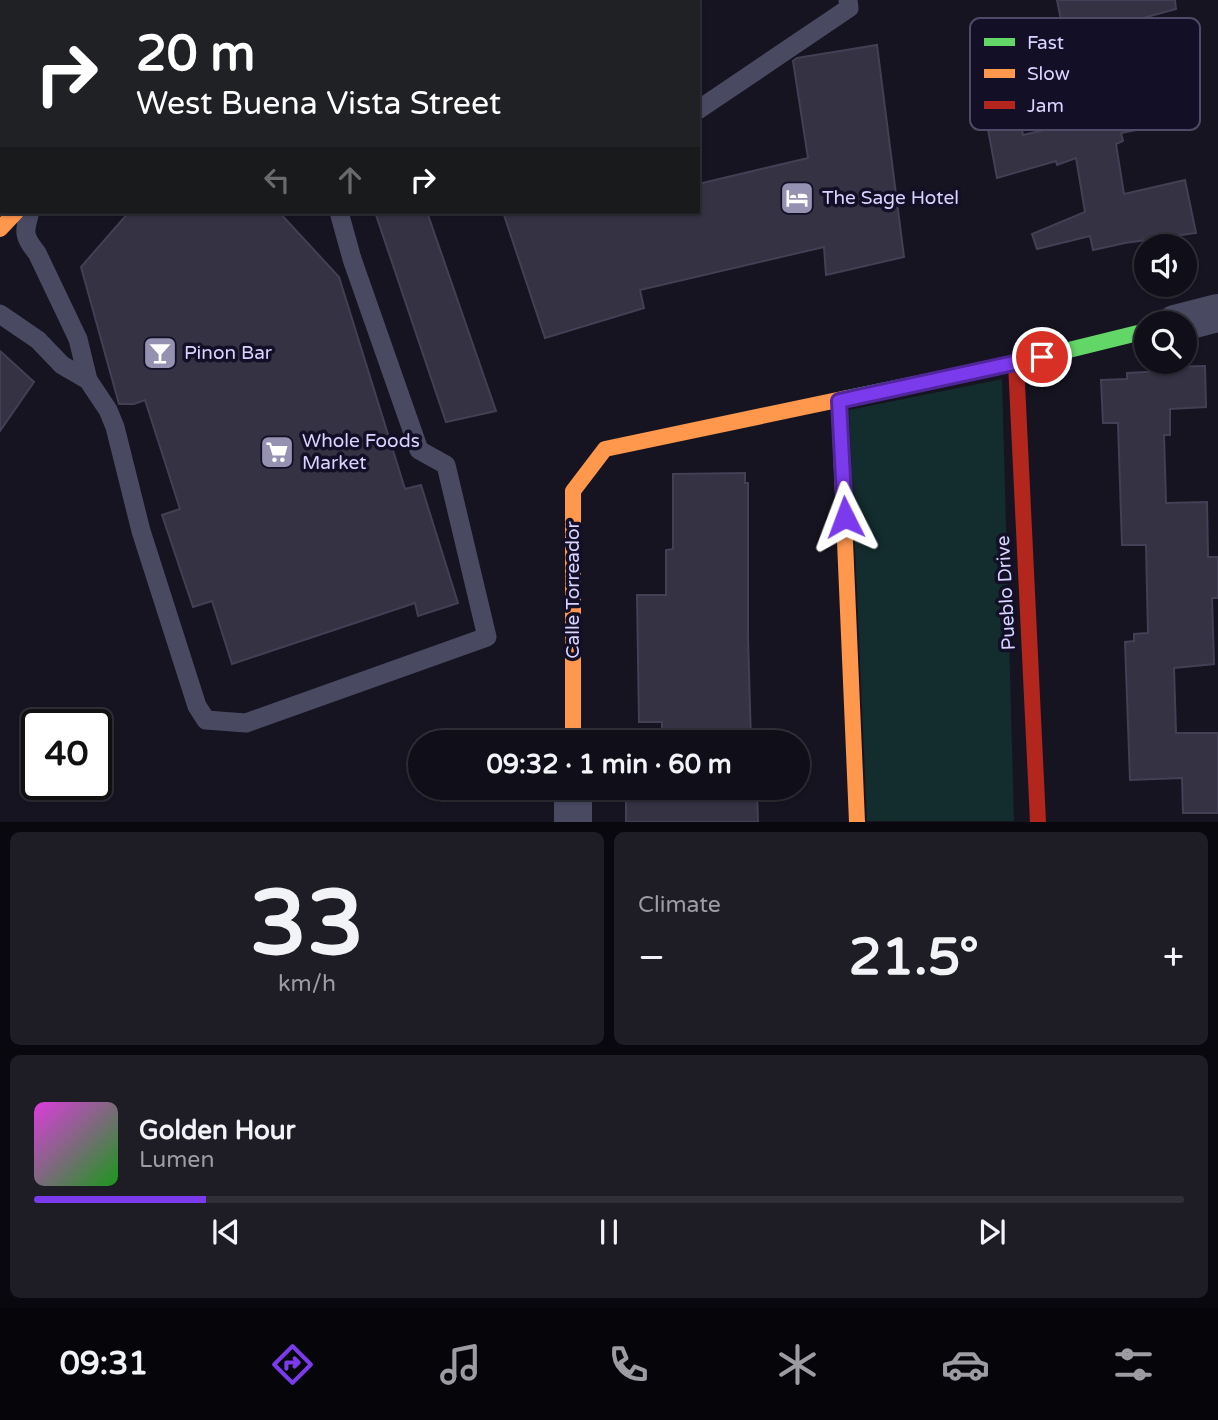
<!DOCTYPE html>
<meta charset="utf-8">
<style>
:root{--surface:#100f19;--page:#1e1d26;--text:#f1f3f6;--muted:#9c9ca2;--line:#302f38;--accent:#7c3aed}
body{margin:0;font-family:"Varela Round",sans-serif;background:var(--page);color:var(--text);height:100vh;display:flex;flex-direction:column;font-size:26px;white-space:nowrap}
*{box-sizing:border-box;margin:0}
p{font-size:23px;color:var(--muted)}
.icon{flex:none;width:38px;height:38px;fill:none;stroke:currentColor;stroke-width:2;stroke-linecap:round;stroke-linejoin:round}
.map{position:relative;height:822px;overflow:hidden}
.sheet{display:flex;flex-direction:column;gap:10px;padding:10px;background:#09080e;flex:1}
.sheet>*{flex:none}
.top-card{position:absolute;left:0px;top:0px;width:700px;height:214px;box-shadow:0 2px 5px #0004,0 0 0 2px var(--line);background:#202124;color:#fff;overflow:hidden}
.tools{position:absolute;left:1134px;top:234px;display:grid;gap:14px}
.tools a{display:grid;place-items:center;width:63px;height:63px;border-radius:50%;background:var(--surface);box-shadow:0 2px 5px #0004,0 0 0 2px var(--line);font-size:35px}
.speed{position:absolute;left:21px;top:709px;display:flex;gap:14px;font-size:35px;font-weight:700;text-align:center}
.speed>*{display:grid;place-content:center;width:91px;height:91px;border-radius:50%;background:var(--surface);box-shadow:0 2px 5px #0004,0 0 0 2px var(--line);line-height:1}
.speed .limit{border:4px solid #111;border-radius:10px;background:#fff;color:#111}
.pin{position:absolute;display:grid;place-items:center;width:60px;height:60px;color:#fff;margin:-30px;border:4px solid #fff;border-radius:50%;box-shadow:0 2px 7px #0007}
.me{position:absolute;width:77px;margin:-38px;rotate:357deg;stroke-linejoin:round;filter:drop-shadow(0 0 5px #0008)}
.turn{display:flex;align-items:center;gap:24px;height:147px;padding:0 21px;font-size:32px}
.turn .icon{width:91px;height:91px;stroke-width:2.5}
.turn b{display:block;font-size:49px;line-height:60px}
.lanes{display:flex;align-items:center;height:66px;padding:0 21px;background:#0003;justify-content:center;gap:35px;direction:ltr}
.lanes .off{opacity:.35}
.big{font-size:52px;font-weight:700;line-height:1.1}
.sheet .card{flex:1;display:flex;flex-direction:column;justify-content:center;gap:10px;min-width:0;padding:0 24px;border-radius:10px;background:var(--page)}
.sheet .dial{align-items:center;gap:0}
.dial b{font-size:91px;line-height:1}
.song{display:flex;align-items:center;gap:21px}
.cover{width:84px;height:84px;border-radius:10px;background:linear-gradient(135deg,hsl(300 70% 55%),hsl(120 70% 35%))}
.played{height:7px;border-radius:4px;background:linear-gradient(90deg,var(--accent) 15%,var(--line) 15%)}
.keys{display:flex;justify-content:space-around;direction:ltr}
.heat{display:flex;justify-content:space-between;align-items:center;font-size:38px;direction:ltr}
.sheet .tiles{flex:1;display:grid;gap:10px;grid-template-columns:1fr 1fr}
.card:last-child{grid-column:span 2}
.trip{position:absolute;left:408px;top:730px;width:402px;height:70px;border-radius:35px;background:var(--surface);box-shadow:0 2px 5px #0004,0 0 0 2px var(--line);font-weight:700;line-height:70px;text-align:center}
.dock{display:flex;height:112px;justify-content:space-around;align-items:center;background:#06060a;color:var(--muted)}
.dock .icon{width:49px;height:49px}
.dock .current{color:var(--accent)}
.dock b{font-size:32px;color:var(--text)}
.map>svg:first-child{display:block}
</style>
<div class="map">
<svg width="1218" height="822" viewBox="0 0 1218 822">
<rect width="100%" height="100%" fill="#161421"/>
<path fill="#132c2d" d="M0 0H73L2 2 0 79Z
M1002 379 1014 821H867L849 410Z"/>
<path fill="#343243" stroke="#433f54" stroke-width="2" d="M1057 0H1175L1176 9 1106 28 1124 86 1158 79 1166 124 1121 133 1123 141 1116 144 1124 194 1185 180 1196 233 1125 243 1093 250 1090 236 1037 249 1032 234 1085 212 1076 158 1057 165 1056 161 997 178 982 97 1014 92 1023 135 1075 123 1070 97 1076 96Z
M877 45 904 257 826 275 824 247 640 290 644 308 545 338 503 212H698V184L808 158 793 61 797 58Z
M129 212H279L339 277 405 489 421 485 458 603 418 616 415 603 232 664 212 601 193 607 162 515 180 509 145 400 134 404H119L81 267Z
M375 212H427L496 411 446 422Z
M0 351 34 382 0 431Z
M1205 366 1206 407 1170 409V435H1164L1166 503 1207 502 1208 557H1218V598H1212L1214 664 1174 668 1176 733H1218V813H1183L1182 778 1130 780 1125 642 1134 641V634L1148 633 1146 545H1122L1118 423H1103L1101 380 1127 379V373L1165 371V367Z
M745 473V483H748V637L751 742H662V722H639L637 595H666V550L673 549V474Z
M757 793 758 822H626V797Z"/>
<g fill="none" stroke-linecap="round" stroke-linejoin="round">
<path stroke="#4a4962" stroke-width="19" d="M277 0 278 2
M144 2V0
M698 110 849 8 848 0
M0 176 2 174
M30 212C24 232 23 236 37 253L78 339 88 380 108 410 115 427 141 531 197 706 206 720 246 723 487 637 446 465 419 450 352 259 339 212
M0 314 38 340 62 365 88 380"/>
<path stroke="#4a4962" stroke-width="38" d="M1175 324 1218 313
M573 822V788"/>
<path stroke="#63d668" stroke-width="16" d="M117 2 118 0
M204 2 206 0
M847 398 1016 363 1146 331"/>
<path stroke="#ff974d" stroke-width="16" d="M0 134 2 132
M0 229 16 212
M839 401 857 822
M573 742V491L605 449 847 398"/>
<path stroke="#b3261e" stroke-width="16" d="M1016 363 1038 822"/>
</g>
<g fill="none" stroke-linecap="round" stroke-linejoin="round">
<g stroke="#51269a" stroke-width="18">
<path id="route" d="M845 517 839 401 1042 357"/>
</g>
<use href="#route" stroke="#7c3aed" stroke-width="12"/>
</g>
<defs>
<g id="hotel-square" transform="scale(1.75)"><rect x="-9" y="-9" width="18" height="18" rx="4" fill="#9591b1" stroke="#130f26"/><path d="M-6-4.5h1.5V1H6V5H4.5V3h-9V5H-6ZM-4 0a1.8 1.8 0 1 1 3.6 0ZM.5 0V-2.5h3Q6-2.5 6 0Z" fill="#fff"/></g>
<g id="bar-square" transform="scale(1.75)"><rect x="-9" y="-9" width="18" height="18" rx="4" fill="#9591b1" stroke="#130f26"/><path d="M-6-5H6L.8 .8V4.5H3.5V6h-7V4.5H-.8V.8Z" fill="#fff"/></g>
<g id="supermarket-square" transform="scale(1.75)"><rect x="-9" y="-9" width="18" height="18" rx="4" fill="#9591b1" stroke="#130f26"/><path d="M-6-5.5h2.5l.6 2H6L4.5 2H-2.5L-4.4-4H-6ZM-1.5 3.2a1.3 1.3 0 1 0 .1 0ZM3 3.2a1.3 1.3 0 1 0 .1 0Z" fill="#fff"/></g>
</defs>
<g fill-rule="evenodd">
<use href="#hotel-square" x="797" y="198"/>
<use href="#bar-square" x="160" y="353"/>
<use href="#supermarket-square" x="277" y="452"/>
</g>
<g text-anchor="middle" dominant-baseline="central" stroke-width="7" stroke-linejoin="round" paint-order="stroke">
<g font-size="19" fill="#d9d4ff" stroke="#130f26" text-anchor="start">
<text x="822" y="198">The Sage Hotel</text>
<text x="184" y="353">Pinon Bar</text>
<text x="302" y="441">Whole Foods<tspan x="302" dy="22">Market</tspan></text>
</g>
<g font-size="19" fill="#d9d4ff" stroke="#130f26">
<text transform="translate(573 590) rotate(-90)">Calle Torreador</text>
<text transform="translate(1006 593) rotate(-93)">Pueblo Drive</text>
</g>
</g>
<rect x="970" y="18" width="230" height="112" rx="10" fill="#130f26" stroke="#4e4a67" stroke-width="2"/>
<rect x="984" y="38" width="31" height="8" fill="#63d668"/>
<rect x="984" y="69" width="31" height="9" fill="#ff974d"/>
<rect x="984" y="101" width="31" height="8" fill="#b3261e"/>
<g font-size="19" fill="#d9d4ff">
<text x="1027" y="49">Fast</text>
<text x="1027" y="80">Slow</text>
<text x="1027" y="112">Jam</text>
</g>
</svg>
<div class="tools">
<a><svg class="icon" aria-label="sound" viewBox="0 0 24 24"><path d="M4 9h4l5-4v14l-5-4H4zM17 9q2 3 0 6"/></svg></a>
<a><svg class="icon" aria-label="search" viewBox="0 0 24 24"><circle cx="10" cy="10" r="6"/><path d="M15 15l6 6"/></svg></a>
</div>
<div class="speed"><div class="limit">40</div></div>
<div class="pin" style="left:1042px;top:357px;background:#d93025"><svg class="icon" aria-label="arrive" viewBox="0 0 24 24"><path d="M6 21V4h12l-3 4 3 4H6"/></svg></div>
<svg class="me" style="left:845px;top:517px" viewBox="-20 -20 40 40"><path d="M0-17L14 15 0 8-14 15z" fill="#7c3aed" stroke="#fff" stroke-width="4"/></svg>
<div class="trip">09:32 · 1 min · 60 m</div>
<div class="top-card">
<div class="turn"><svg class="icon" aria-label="right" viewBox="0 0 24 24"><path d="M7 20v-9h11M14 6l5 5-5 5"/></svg><div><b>20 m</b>West Buena Vista Street</div></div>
<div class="lanes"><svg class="icon off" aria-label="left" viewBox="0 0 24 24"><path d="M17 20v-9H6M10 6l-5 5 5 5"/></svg><svg class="icon off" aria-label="ahead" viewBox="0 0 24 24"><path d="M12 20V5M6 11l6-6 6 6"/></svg><svg class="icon" aria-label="right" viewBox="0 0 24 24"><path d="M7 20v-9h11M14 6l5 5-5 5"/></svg></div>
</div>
</div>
<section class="sheet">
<div class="tiles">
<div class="card dial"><b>33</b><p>km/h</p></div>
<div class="card"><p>Climate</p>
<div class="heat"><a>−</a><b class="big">21.5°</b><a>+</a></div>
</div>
<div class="card">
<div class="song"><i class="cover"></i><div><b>Golden Hour</b><p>Lumen</p></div></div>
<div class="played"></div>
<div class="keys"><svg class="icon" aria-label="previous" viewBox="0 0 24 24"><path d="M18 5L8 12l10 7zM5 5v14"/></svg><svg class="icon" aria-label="pause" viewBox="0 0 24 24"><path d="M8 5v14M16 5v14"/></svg><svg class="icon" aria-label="next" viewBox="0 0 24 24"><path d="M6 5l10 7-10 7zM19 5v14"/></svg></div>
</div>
</div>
</section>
<nav class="dock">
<b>09:31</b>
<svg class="icon current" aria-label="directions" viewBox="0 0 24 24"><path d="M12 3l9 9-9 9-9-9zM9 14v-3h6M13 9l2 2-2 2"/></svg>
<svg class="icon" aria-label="music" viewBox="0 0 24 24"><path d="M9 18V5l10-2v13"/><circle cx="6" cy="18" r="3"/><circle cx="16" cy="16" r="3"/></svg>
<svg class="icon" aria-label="phone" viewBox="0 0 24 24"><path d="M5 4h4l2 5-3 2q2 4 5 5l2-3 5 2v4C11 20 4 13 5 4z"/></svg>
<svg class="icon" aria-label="climate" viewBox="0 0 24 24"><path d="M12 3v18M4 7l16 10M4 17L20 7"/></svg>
<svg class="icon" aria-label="car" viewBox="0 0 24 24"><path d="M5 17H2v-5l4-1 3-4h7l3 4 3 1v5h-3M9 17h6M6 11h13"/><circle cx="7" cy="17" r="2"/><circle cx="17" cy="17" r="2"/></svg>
<svg class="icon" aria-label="filters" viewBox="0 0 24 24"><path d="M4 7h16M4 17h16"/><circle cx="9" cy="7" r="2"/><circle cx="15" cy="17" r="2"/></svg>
</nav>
